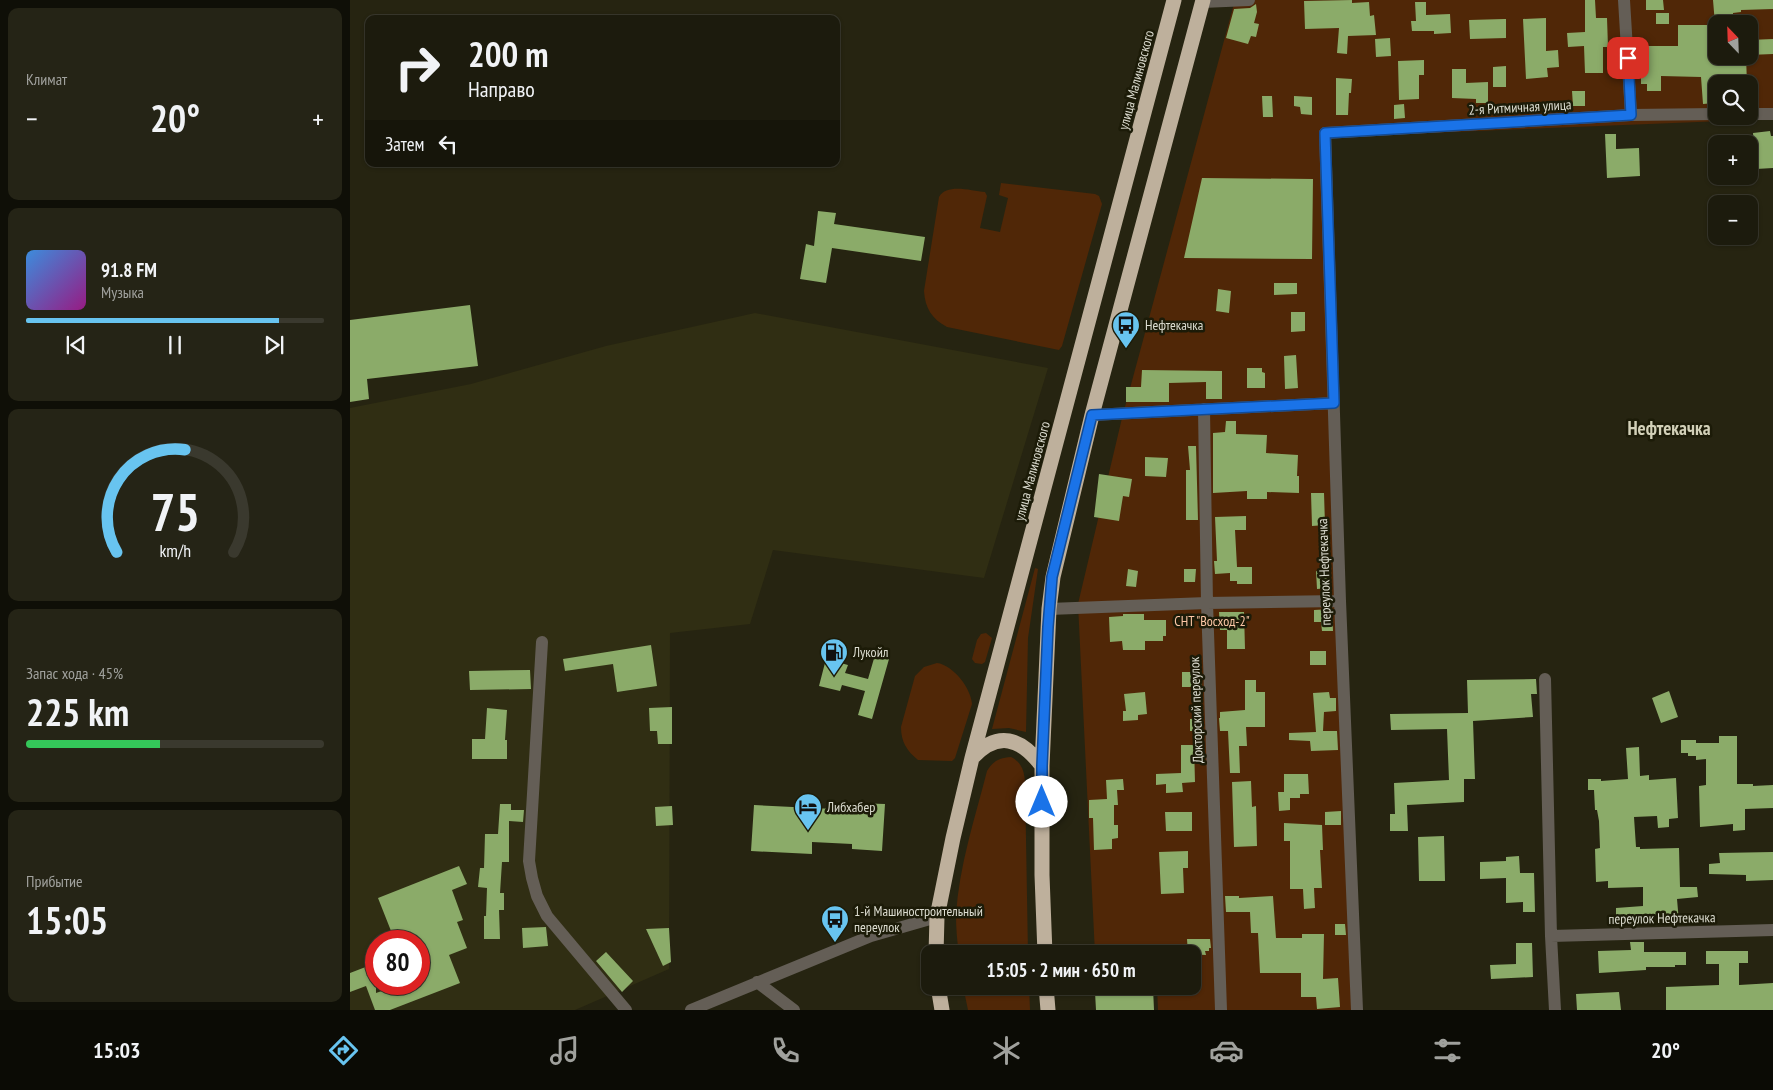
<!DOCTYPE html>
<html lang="ru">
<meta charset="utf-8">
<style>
:root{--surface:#1c1b0d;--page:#252416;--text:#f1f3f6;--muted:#a0a19d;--line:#3a392e;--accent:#68c4f0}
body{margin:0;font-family:"PT Sans Narrow",sans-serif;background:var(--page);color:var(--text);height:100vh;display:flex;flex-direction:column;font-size:19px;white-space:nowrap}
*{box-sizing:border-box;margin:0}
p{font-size:16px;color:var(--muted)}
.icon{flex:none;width:28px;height:28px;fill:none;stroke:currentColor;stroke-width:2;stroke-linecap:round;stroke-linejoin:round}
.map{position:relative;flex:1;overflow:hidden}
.panel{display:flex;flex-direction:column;gap:8px;padding:8px;background:#0f0f07;width:350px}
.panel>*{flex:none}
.banner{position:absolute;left:15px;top:15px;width:475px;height:152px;border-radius:10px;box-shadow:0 1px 4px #0004,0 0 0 1px var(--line);background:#1c1b0d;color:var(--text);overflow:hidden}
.needle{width:32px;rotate:337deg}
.tools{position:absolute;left:1358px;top:15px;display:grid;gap:10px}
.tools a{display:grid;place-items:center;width:50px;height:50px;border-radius:10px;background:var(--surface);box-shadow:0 1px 4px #0004,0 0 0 1px var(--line);font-size:25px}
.speed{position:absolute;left:15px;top:930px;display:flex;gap:10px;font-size:25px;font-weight:700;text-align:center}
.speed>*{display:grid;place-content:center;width:65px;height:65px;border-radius:50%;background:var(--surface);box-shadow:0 1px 4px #0004,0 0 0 1px var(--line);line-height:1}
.speed .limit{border:8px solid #d22;background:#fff;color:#111}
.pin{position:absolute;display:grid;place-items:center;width:42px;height:42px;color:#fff;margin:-21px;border-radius:10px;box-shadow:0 2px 8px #0006}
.me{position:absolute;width:55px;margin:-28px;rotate:0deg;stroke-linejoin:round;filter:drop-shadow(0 0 4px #0008)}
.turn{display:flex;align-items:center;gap:18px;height:105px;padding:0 20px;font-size:22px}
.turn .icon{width:65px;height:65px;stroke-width:2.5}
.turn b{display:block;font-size:35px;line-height:42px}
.then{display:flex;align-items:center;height:48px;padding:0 20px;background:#0003;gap:10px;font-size:19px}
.big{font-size:38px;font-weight:800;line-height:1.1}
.panel .tile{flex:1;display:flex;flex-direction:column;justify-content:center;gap:8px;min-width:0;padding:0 18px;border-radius:10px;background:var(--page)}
.panel .dial{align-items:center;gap:0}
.dial svg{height:130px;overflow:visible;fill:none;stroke:var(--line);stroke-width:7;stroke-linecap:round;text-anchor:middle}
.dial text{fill:var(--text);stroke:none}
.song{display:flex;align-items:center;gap:15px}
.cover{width:60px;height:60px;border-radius:8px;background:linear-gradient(135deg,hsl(210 70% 55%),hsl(310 70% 35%))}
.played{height:5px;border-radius:2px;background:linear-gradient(90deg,var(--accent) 85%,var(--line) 85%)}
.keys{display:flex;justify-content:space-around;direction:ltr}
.heat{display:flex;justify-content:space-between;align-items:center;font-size:28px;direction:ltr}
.charge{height:8px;border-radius:4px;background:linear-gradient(90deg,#34c759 45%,var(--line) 0)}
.trip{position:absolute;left:571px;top:945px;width:280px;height:50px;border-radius:10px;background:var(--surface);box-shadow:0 1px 4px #0004,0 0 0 1px var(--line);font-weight:800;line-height:50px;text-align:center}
.tab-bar{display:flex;height:80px;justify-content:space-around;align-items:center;background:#0b0b05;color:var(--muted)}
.tab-bar .icon{width:35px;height:35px}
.tab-bar .on{color:var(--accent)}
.tab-bar b{font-size:22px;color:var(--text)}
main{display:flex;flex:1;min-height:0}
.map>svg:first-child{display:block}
</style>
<main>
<section class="panel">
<div class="tile"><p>Климат</p>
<div class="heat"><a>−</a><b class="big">20°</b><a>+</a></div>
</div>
<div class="tile">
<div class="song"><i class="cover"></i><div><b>91.8 FM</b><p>Музыка</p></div></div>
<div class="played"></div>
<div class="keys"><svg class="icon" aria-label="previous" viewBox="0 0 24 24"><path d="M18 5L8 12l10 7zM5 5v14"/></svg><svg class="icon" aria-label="pause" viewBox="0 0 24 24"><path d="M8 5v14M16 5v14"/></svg><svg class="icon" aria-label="next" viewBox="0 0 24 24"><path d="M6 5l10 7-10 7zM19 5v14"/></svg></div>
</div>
<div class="tile dial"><svg viewBox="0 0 100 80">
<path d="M14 69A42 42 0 1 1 86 69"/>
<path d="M14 69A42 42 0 0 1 56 6" stroke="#68c4f0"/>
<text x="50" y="56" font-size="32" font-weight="700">75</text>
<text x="50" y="72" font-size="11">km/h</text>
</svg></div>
<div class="tile"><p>Запас хода · 45%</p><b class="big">225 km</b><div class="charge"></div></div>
<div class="tile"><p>Прибытие</p><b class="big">15:05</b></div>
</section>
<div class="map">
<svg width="1423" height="1010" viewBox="0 0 1423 1010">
<rect width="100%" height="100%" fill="#262411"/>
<path fill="#302e13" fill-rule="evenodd" d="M405 313 698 368 634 578 423 550 400 624 320 633 319 969 225 1010H0V408L121 384 256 346ZM26 941H69V984H26Z"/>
<path fill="#502707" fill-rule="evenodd" d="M885 0H1423V119L979 137 1007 1010H808L807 986H842V954H745L728 604 772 418ZM1366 24H1399V56H1366ZM1366 84H1399V116H1366Z
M651 183 745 194 749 196 752 204 712 346 709 350 597 327C582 319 575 308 574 291L589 197C597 183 621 191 635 192L637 196 630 228 650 232 658 198 649 195Z
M685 568 688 569 678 638 676 732 659 728 642 729Z
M636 633 642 638 635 662 632 664 625 663 622 659 627 640 631 634Z
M587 663C603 665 621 688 622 704L605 758 602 761 568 760C557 751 551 742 551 727L565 676 574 667Z
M661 757C671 762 674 770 675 781L678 954H609C607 941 606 928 606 915 609 866 625 818 637 771 643 761 649 758 661 757Z
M613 986H679L680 1010H618Z"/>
<path fill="#8bab69" d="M1002 0V3L1019 2 1020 16 1024 15 1026 35 998 36 997 54 987 53 989 28 955 29 954 1Z
M1235 0H1245L1246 18H1257L1258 47H1253V73H1235L1234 46 1218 47 1217 33 1235 32Z
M1296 0H1313L1314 10H1296Z
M1363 0H1423V9L1391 10V12L1383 13V24H1365Z
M1065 2H1076V15L1100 14 1101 33 1084 34V31H1062L1061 21H1066Z
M906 4 907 12 904 23 909 24 906 37 901 36 898 44 876 38 884 9 900 8Z
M1306 13H1319V24H1306Z
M1196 18V51L1208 50 1209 67 1197 68 1198 77 1176 79 1173 19Z
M1154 19H1156V38L1120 39 1119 20Z
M1328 25H1366V56H1396L1397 84H1364L1365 103 1353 104 1351 77 1311 76V91H1297V84H1291V73H1294V46H1328Z
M1040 38 1041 56 1026 57 1025 39Z
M1423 39V54L1399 55V40Z
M1074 60V75H1069V99L1049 100 1048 61Z
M1156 66V87H1143V67Z
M1102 69H1116V83L1138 82V103H1126V99L1102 98Z
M986 78 1002 79 1001 93H999L998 115H986Z
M1222 91H1235V106H1223Z
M912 96H922L923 117H913Z
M944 96 962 97V115L951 114 950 107 944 106Z
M1054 104 1055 118 1044 119V105Z
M1420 131 1421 136H1423V168L1406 169 1403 133Z
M1255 134H1266V149L1289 148 1290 176 1257 178Z
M852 178 963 179 962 259 834 258Z
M468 211 486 213 484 224 575 237 571 261 482 248 476 283 450 279 456 244 464 246Z
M924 283H947V294L924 295Z
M868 289 881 291 879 313 866 311Z
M120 305 128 366 17 379 19 399 0 402V320Z
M941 312H955V331L941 332Z
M946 355 948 388 935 389 934 356Z
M897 368H912V372L915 373V388H897Z
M792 370 872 371V399H856V382L819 383V402H776V387H791Z
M876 421H886V434L917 435 916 453 948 455 947 476H949V493L917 492V499H897V491L863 493V433L875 432Z
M838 446H846L848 520H836V470H840Z
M795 457 818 458 816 477 795 476Z
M749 474 782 479 779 497 773 496 769 521 744 517Z
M961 493H974L975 525 962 526Z
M896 516V530H885L887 567H902V584H887V581H880V573L865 574 864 561H867L865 517Z
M778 569 788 571 786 587 776 586Z
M834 569H846L845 582H834Z
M977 570 978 588 967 589 966 571Z
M982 609 983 631H972L971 622H964V610Z
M869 612H894L895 649H877V630H870Z
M773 614H794V620H816V636H813V641H795V650H773L772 641 760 642 759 617 773 616Z
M301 645 307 686 267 692 263 664 215 671 213 659Z
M960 651H976V665H960Z
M525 655 539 659 522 719 508 715 515 691 492 685 490 691 469 686 476 659 498 665 495 673 518 679Z
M180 670 181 689 120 690 119 671Z
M832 672H851L852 687H832Z
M1186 679 1187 694H1181L1183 717 1123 721 1125 779H1114V802L1057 805 1058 831H1040V814H1045L1044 783 1099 780 1097 729 1041 730 1040 714 1118 713 1117 680Z
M895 680H906V692H915V727H896L897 746H889L890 773H880L878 731H870L869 718H870V712L895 710Z
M1319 691 1328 717 1311 723 1302 698Z
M795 692 797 714 788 715V720L773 721V711H776L774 694Z
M979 692 980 698H986V711L974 712 973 731H987L988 750 961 751 960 741 939 740V733L966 732 963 693Z
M322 707V744H308L307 731H300L299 708Z
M137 708 157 710 155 740H157V759H122V739H135Z
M853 718V731H840V719Z
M1369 736H1387V784H1403V786L1423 785V808L1395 809V830L1383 831V824L1350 827 1349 786 1356 785V759L1346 760V756H1338V753H1331V740H1346V743H1369Z
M831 745H844L845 782 832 783 833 792 816 793V784L806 785V774L831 773Z
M1289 747 1290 776 1299 775V780L1326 778 1328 818 1319 819V827L1308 828 1307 816 1284 817 1286 847H1290V849L1329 848 1330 887H1347L1348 897 1327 899 1329 922 1318 923 1317 915 1292 917 1293 921 1273 922V918H1266V908L1293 906V887L1258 888V881L1246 882 1245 849 1250 848 1249 821 1247 810H1245L1244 790H1238V779H1251V781L1278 779 1276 748Z
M934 774H958L959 794H950V798H940V810L929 811 928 792H934Z
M773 779 774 790H767L768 805H764V825H768V838L762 839V849L744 850 743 818H739V800L757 799 756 780Z
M901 781 902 807 906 806 907 846 884 847 882 782Z
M504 803 535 804 532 851 502 849V844L462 842V854L401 851 404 805 504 810Z
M150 804H161V810H174L173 822 159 821V862H152L150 893H154V910H149L150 939H134V916H136L137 888 128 887 130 868H134L135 834H148Z
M322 806 323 825 306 826 305 807Z
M991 811V825H975V812Z
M815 812H842V831H816Z
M934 823 972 825 973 850H970L972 888H964L965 908 954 909 953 889H940V841H934Z
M1094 836 1095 881H1069L1068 837Z
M838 851V868H833L834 893 811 894 809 852Z
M1423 852V880L1396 881V875L1359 874V864L1370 863 1369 853Z
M1169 856 1170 873H1184L1185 912H1173V902L1156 903V878L1130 879V862L1156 861V857Z
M109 866 117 884 102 890 113 920 107 922 117 948 99 955 110 983 40 1010H25L16 986 0 992V973L26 963V993L52 984H69V937L57 941H45L28 898Z
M875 896H889V898L923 896 926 938H952V934H974L973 979 988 978 990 1007 967 1009 966 997H951V973H910L908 933H901L900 912H876Z
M985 924H995L996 935H985Z
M196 927 198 946 173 948 172 928Z
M319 928 321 962 313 966 296 929Z
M837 939H860L861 948H859V951H855L856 955 838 954Z
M1280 942H1294V952H1336V965H1325V967H1296V970L1249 973 1248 951 1281 950Z
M1166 943H1182L1183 977 1141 979 1140 965 1166 964Z
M1356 951H1398V963H1389V985L1423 983V1010H1316V987L1369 985V964H1356Z
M256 952 283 981 272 992 246 961Z
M803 988 804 1010H746L745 992Z
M1269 992 1271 1010H1227L1226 994Z"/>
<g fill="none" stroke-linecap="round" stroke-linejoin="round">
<path stroke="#645e56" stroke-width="12" d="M1274 0 1281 115
M852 2 899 0
M1399 114H1423
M854 409 857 603 871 1010
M742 415 984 403
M699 609 857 603 990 601
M192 642 179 861 182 878 187 896 197 916 276 1010
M1195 679 1201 936 1205 1010
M1201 936 1423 930
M407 982 444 1010
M341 1010 521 936 587 917
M1007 1010 990 601 975 133 1281 115 1366 114"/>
<path stroke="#beb09c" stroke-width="15" d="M622 758C648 730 671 738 692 766
M586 954 587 917 603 838 622 758 824 0
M695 954 692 875V766L699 609 703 577 742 415 853 0
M588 986 592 1010
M696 986 698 1010"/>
</g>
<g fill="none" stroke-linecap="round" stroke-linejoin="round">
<g stroke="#114b97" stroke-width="12">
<path id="route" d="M692 802V766L698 627 702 577 742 415 984 403 975 133 1281 115 1278 58"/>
</g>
<use href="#route" stroke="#1a73e8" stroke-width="9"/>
</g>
<defs>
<g id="bus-pin" transform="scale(1.4375)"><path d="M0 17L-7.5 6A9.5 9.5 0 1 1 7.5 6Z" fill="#68c4f0" stroke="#1c1b08"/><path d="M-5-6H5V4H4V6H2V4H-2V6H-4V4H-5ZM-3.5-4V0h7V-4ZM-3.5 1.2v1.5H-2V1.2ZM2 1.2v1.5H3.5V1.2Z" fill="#111"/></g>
<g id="fuel-pin" transform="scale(1.4375)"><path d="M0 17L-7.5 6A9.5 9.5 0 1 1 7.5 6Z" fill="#68c4f0" stroke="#1c1b08"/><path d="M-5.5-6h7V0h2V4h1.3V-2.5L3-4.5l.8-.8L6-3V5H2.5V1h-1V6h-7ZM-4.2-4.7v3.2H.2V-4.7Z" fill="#111"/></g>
<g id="hotel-pin" transform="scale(1.4375)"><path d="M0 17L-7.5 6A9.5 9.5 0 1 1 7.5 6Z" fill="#68c4f0" stroke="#1c1b08"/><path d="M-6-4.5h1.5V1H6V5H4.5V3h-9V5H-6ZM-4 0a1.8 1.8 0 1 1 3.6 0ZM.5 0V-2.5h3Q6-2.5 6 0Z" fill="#111"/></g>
</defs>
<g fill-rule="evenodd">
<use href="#bus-pin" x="776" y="325"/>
<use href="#fuel-pin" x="484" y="652"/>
<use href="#hotel-pin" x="458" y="807"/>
<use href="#bus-pin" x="485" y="919"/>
</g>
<g text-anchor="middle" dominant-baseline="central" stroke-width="5" stroke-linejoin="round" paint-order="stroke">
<g font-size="14" fill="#ddddd1" stroke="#1c1b08">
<text transform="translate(786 80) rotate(-75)">улица Малиновского</text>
<text transform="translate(1170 107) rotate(-3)">2-я Ритмичная улица</text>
<text transform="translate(682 471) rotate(-75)">улица Малиновского</text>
<text transform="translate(974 572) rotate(-92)">переулок Нефтекачка</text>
<text transform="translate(846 710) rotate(-92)">Докторский переулок</text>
<text transform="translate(1312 918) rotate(-1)">переулок Нефтекачка</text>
</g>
<g font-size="14" fill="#ddddd1" stroke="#1c1b08" text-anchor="start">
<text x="795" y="325">Нефтекачка</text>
<text x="503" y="652">Лукойл</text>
<text x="477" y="807">Либхабер</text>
<text x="504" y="911">1-й Машиностроительный<tspan x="504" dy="16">переулок</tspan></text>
</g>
<g font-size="14" fill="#fdc7a6" stroke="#1c1b08">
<text x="862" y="621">СНТ "Восход-2"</text>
</g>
<g font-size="19" font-weight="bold" fill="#d2d0b8" stroke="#1c1b08">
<text x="1319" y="428">Нефтекачка</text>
</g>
</g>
</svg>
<div class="tools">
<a><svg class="needle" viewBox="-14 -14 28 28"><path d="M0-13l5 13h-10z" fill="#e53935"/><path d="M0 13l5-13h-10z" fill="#a0a19d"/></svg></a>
<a><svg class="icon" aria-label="search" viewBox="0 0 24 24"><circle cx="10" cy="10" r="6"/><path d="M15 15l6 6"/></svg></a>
<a>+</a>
<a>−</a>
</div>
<div class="speed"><div class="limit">80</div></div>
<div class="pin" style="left:1278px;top:58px;background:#d93025"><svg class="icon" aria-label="arrive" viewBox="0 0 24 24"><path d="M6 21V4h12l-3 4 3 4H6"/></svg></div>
<svg class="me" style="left:692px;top:802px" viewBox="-20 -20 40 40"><circle r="19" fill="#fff"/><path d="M0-13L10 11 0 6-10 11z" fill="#1a73e8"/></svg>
<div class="trip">15:05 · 2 мин · 650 m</div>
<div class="banner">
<div class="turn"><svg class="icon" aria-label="right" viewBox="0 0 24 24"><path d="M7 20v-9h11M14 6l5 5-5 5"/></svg><div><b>200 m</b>Направо</div></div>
<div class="then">Затем<svg class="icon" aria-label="left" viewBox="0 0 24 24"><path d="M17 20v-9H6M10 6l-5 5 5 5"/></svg></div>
</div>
</div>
</main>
<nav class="tab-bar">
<b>15:03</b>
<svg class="icon on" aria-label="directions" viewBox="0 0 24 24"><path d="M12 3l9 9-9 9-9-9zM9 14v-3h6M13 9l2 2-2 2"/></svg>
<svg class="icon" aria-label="music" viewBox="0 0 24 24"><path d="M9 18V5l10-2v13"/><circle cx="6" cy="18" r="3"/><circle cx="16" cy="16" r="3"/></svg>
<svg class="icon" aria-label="phone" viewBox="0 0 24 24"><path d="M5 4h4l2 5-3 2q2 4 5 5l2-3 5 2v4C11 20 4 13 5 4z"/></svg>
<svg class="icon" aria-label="climate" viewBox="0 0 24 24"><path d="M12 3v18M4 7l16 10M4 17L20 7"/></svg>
<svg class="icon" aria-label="car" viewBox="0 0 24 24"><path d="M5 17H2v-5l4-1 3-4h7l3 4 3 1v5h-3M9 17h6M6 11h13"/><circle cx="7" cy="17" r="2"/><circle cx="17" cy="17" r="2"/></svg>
<svg class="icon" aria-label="filters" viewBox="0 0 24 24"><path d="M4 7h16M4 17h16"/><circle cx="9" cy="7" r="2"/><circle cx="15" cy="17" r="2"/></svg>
<b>20°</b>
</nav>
